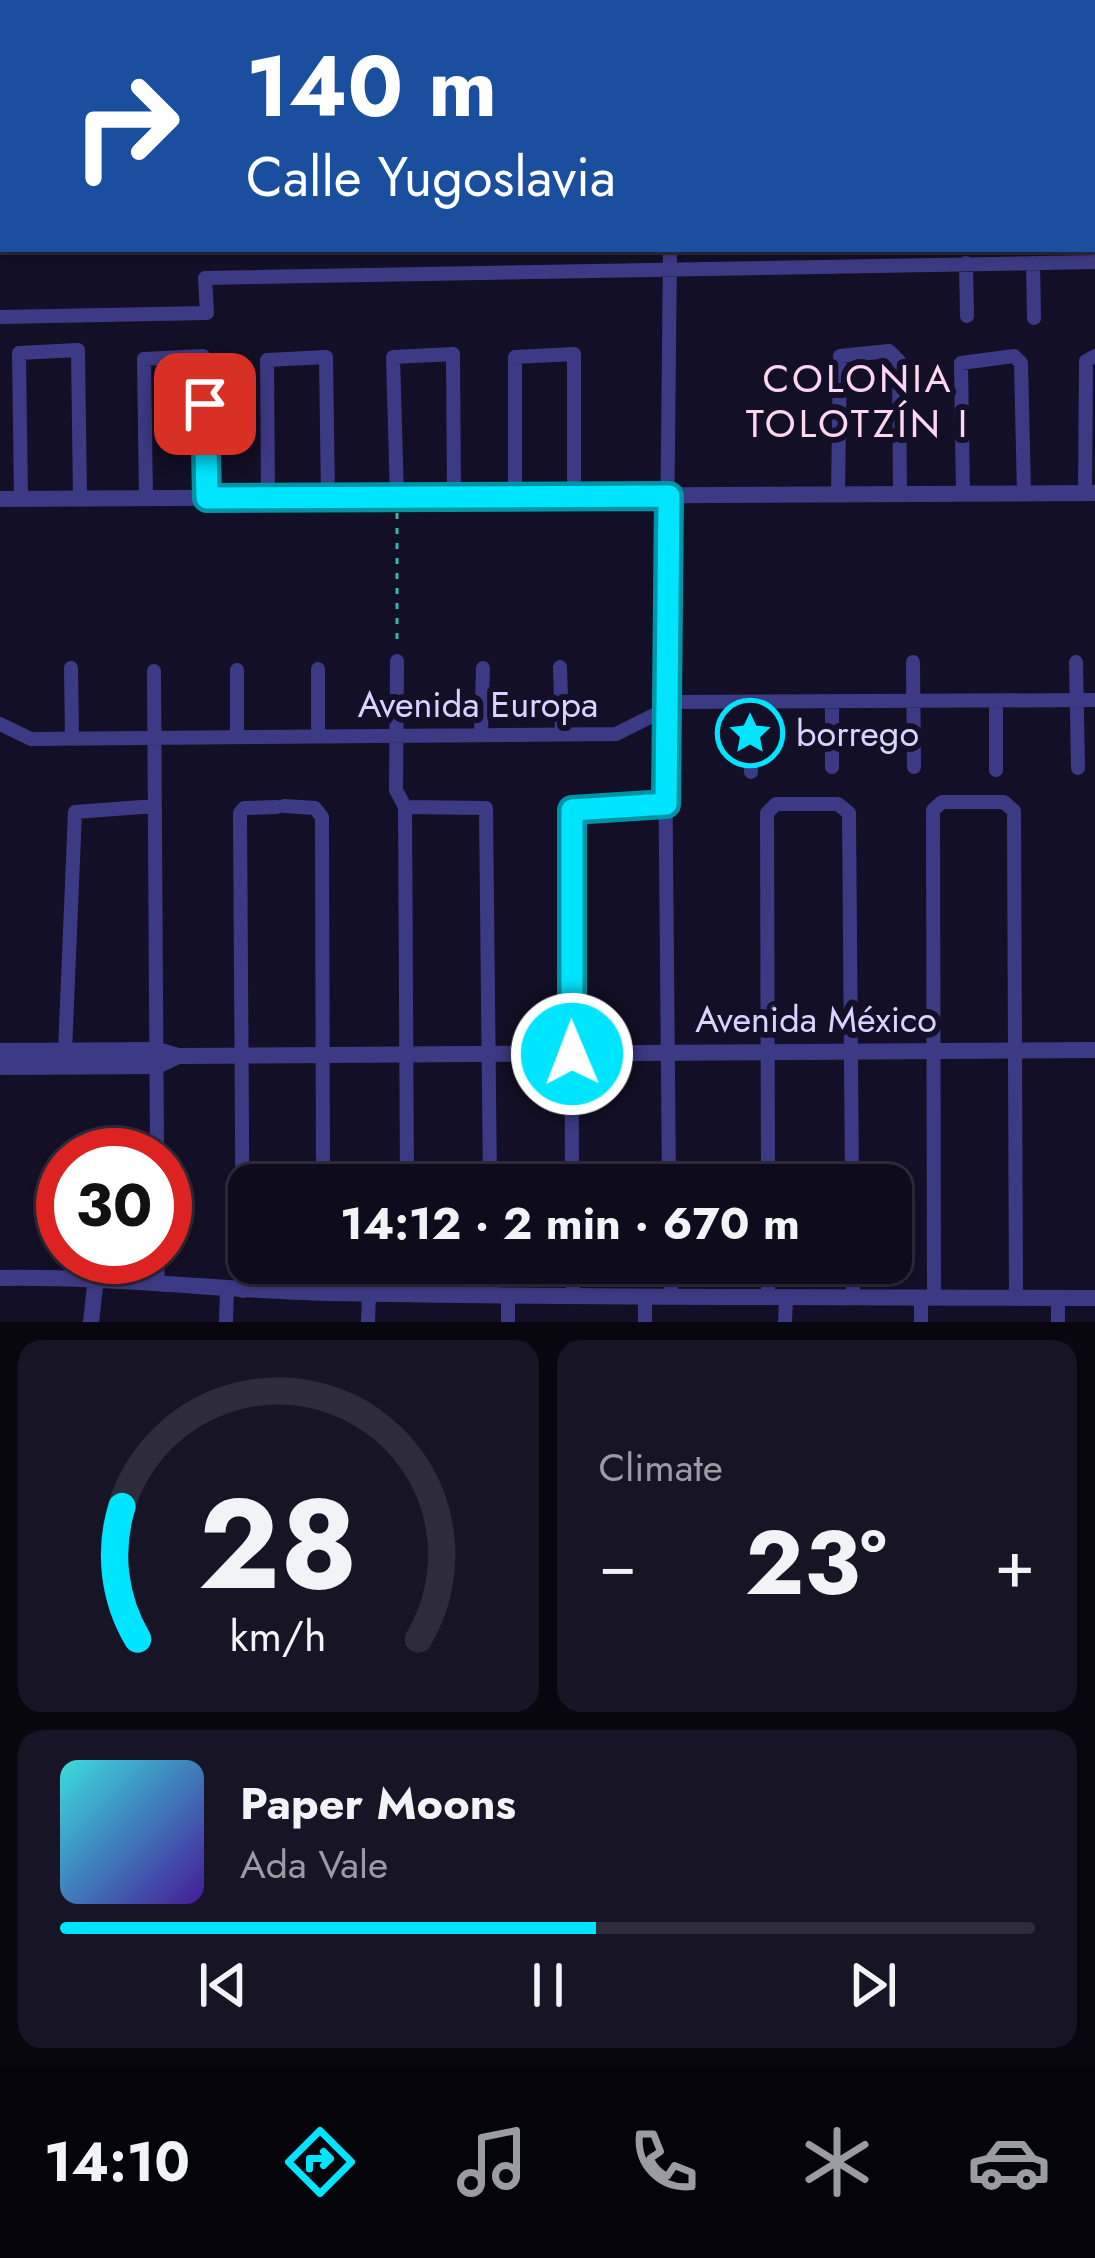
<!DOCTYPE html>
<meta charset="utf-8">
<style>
:root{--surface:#0e0b1c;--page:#171425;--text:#f1f3f6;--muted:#9b9ba3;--line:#2e2b3b;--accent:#00e5ff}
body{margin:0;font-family:Jost,sans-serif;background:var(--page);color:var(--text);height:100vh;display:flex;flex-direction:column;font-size:45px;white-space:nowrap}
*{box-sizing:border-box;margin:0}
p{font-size:39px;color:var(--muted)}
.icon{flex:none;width:66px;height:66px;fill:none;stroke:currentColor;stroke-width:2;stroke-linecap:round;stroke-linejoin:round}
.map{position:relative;height:1322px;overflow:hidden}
.sheet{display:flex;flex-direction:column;gap:18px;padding:18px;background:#08060f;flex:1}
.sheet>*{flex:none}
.hud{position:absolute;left:0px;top:0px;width:1095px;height:252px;box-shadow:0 3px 9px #0004,0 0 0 3px var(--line);background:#1a4fa0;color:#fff;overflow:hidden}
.speed{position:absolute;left:36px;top:1128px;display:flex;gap:24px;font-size:60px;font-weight:700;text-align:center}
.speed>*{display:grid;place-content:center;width:156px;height:156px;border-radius:50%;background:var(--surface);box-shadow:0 3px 9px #0004,0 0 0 3px var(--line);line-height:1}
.speed .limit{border:18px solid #d22;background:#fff;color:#111}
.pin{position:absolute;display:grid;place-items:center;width:102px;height:102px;color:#fff;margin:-51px;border-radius:24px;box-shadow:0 6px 18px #0006}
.me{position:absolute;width:132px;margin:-66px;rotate:359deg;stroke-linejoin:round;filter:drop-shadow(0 0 9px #0008)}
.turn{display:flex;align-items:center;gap:42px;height:252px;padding:0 48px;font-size:54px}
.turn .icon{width:156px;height:156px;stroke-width:2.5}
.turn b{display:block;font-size:84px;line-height:102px}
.big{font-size:90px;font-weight:700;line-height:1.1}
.sheet .tile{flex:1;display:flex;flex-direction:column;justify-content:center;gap:18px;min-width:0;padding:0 42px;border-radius:24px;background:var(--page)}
.sheet .dial{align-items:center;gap:0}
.dial svg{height:312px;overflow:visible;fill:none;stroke:var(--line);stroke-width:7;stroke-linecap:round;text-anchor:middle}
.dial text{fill:var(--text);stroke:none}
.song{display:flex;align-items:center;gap:36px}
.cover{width:144px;height:144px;border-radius:18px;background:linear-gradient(135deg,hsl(180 70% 55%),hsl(260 70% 35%))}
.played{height:12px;border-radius:6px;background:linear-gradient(90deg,var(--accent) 55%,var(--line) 55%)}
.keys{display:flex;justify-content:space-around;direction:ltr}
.heat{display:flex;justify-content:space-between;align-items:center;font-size:66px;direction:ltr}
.sheet .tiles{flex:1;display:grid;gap:18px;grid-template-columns:1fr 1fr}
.tile:last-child{grid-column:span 2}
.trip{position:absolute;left:228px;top:1164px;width:684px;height:120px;border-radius:24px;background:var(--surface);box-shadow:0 3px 9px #0004,0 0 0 3px var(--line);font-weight:700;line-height:120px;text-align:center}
.menu{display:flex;height:192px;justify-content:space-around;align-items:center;background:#06040b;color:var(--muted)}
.menu .icon{width:84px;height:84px}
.menu .current{color:var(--accent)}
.menu b{font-size:54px;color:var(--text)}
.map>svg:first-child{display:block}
</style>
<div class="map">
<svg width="1095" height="1322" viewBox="0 0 1095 1322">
<rect width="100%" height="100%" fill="#130f26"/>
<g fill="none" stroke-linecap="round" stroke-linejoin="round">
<path stroke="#2fb8b0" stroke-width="3" stroke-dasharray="6 9" stroke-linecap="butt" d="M397 513V647"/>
<path stroke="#3d3a85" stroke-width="14" d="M106 0 120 3
M526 0 541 3
M1013 0 1027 3
M0 3 3 4
M59 3 60 0
M140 3 141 0
M229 3 230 0
M312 3V0
M397 3V0
M482 3 483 0
M1092 17H1095
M0 67H3
M1092 115 1095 116
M0 145H3
M0 161H3
M1092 168 1095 153
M1092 223H1095
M966 263 967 316
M1033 263 1034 318
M0 317 207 313 205 278 1095 262
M963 494 961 363 1014 356 1021 363 1024 494
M1085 494 1086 361 1095 356
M838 495 840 356 889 351 899 361 900 494
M397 497 393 357 453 354 454 497
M515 497V357L574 354V496
M268 498 267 360 326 357 328 498
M21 499 19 353 78 350 80 499
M146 499 144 359 203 356 207 498
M397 661 396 790 405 807 407 1185
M913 662 914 767
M1076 662 1078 768
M560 667 562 733
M71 668 72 737
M318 669V735
M237 670V736
M154 671 157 1155
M749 703 751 772
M0 724 31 739 616 734 680 702 1095 700
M481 735 483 668
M832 767V703
M996 770V703
M284 806 315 808 322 817 323 1185
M405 807 486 808 490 1185
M65 1051 75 812 155 806
M572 1185 571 812 579 806 666 804
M669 1185 665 742 670 249
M768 1185 767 813 776 804H838L849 813 852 1185
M157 1257 158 1284
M408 1263V1294
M491 1263V1294
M573 1263V1295
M671 1263V1297
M853 1263V1298
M243 1291 240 813 244 808 277 807
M324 1293V1263
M768 1298V1263
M934 1298 933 810 942 802H1004L1014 811 1016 1299
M1058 1298V1322
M226 1322 227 1290
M368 1322 369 1294
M508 1322V1295
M645 1322V1296
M785 1322 786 1298
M921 1322V1299"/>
<path stroke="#3d3a85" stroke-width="16" d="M0 499 1095 493
M0 1051 157 1050 178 1056 1095 1050
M0 1067 157 1066 178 1056
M0 1278C110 1276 218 1290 328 1293 584 1298 839 1297 1095 1298
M91 1322 96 1277"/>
</g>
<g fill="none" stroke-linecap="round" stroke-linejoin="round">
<g stroke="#0095a6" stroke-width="30">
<path id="route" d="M205 404 207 498 669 496 666 804 572 810V1054"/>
</g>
<use href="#route" stroke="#00e5ff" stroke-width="21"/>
</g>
<defs>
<g id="sight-ring" transform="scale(3.45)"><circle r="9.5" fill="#130f26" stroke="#00e5ff" stroke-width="1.5"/><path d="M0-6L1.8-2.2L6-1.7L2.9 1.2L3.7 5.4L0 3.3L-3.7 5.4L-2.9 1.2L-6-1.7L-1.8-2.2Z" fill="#00e5ff"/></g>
</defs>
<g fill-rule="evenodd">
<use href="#sight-ring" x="750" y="733"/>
</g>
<g text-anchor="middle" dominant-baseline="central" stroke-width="12" stroke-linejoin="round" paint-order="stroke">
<g font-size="36" fill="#d9d4ff" stroke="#130f26">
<text x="478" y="704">Avenida Europa</text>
<text x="816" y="1019">Avenida México</text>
</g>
<g font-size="36" fill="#d9d4ff" stroke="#130f26" text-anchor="start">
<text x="796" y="733">borrego</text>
</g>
<g font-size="39" letter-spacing="3" fill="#ffd6f0" stroke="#130f26">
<text x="858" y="378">COLONIA<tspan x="858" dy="45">TOLOTZÍN I</tspan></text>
</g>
</g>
</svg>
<div class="speed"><div class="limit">30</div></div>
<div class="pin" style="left:205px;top:404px;background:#d93025"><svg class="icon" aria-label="arrive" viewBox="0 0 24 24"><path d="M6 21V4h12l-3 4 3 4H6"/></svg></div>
<svg class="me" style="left:572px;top:1054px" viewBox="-20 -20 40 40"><circle r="17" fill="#00e5ff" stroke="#fff" stroke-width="3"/><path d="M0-11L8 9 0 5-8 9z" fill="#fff"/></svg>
<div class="trip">14:12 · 2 min · 670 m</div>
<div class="hud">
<div class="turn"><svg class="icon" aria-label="right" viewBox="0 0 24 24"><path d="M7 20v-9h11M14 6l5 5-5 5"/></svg><div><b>140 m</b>Calle Yugoslavia</div></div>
</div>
</div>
<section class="sheet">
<div class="tiles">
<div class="tile dial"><svg viewBox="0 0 100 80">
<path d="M14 69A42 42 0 1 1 86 69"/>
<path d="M14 69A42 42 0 0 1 10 35" stroke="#00e5ff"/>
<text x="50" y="56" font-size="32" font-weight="700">28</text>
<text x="50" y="72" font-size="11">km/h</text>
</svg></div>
<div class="tile"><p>Climate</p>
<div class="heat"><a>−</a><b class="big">23°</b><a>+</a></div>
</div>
<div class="tile">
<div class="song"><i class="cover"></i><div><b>Paper Moons</b><p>Ada Vale</p></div></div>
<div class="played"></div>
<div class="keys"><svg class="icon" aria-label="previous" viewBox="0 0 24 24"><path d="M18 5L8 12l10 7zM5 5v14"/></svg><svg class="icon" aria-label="pause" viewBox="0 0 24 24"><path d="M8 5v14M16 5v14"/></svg><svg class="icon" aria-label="next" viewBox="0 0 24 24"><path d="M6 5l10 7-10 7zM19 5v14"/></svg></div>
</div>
</div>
</section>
<nav class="menu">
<b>14:10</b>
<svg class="icon current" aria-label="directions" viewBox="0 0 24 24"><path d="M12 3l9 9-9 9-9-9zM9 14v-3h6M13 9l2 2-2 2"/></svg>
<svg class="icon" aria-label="music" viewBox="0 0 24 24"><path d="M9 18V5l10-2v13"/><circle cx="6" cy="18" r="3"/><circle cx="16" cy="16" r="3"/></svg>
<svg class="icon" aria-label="phone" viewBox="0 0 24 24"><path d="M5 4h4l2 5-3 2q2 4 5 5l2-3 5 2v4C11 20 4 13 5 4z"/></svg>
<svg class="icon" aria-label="climate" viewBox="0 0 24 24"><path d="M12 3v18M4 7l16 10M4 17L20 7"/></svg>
<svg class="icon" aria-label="car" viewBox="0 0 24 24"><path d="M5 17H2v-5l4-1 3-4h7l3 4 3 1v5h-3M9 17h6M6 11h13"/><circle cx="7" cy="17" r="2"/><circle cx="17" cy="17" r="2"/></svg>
</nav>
